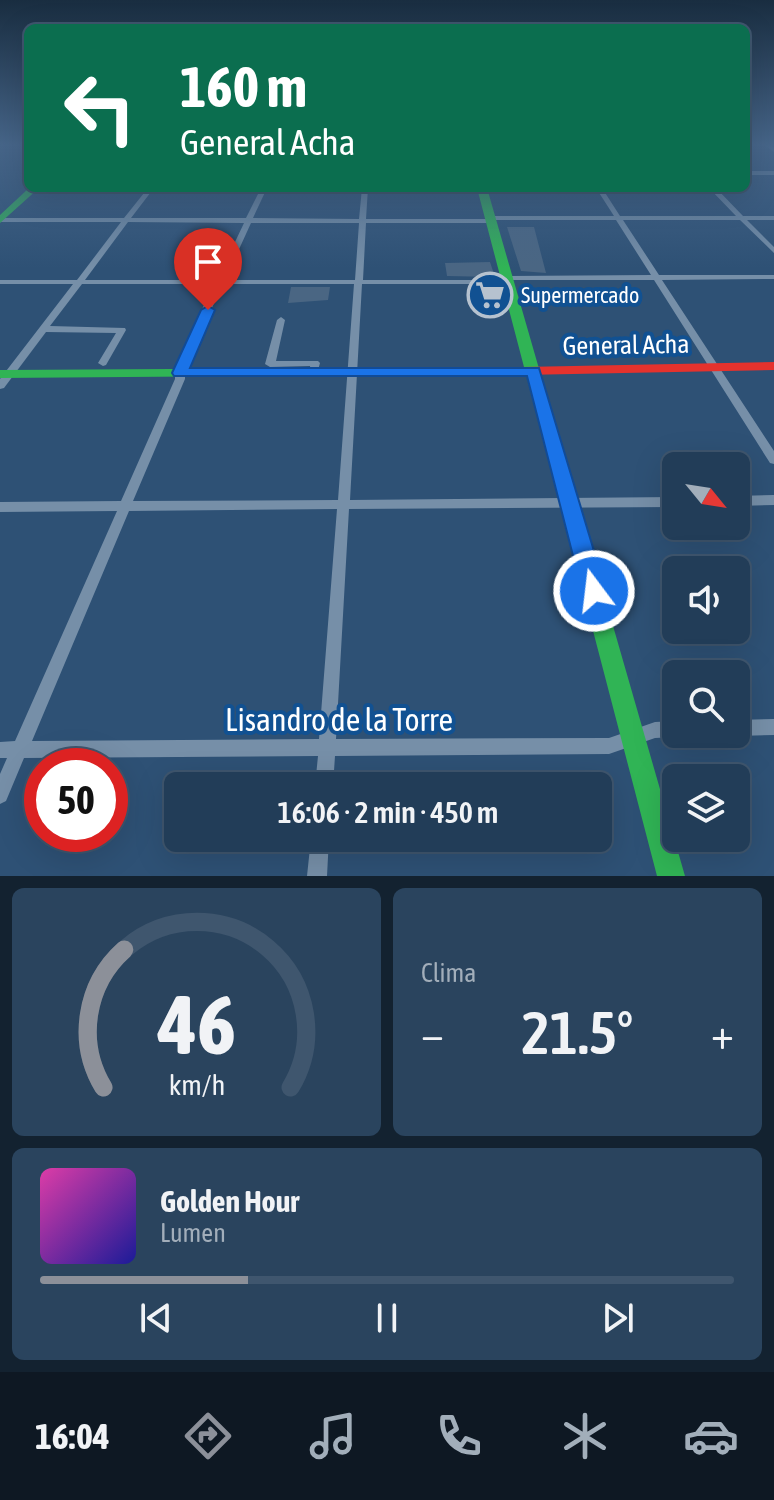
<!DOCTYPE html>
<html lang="es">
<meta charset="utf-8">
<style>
:root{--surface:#223d58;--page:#2a445e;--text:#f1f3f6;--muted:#a2aeba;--line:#3f566e;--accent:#8c9099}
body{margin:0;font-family:"Asap Condensed",sans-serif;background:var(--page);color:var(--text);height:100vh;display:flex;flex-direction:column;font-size:30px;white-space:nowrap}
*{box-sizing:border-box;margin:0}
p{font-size:26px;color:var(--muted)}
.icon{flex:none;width:44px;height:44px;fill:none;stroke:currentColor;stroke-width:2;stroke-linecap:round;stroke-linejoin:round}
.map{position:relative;height:876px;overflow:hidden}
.side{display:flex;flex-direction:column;gap:12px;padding:12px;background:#132230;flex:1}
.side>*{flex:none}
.top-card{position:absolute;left:24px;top:24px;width:726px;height:168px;border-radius:12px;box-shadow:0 8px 32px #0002,0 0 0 2px var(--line);background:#0b6e4f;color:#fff;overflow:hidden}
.needle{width:52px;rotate:120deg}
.buttons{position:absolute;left:662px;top:452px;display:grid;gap:16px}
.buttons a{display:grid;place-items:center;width:88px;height:88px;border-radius:12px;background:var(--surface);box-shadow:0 8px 32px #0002,0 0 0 2px var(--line);font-size:40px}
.speed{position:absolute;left:24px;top:748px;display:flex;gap:16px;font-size:40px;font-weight:700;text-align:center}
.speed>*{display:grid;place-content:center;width:104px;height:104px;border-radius:50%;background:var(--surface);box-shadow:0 8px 32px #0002,0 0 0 2px var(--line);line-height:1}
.speed .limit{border:12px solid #d22;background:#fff;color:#111}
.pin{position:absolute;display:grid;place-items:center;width:68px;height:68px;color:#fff;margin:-82px -34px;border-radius:50% 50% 50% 0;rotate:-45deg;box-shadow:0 0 8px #0007}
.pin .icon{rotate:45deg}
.me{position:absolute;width:88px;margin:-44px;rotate:345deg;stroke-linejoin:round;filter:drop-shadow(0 0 6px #0008)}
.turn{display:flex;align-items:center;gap:28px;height:168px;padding:0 24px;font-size:36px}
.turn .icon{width:104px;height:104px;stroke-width:2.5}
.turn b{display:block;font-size:56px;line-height:68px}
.big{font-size:60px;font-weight:600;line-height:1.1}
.side .widget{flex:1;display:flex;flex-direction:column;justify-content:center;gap:12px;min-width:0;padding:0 28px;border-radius:12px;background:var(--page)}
.side .dial{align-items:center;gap:0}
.dial svg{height:208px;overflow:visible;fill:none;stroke:var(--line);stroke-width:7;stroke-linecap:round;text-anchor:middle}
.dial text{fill:var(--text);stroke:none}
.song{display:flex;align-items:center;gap:24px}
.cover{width:96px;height:96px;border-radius:12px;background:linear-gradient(135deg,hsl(320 70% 55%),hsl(240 70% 35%))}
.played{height:8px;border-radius:4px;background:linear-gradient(90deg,var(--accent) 30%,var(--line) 30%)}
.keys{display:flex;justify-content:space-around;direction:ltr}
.heat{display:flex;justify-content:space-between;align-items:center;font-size:44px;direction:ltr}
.side .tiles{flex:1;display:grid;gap:12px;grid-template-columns:1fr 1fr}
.widget:last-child{grid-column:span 2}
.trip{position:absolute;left:164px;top:772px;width:448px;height:80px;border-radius:12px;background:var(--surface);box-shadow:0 8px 32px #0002,0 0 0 2px var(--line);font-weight:600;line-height:80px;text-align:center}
.dock{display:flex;height:128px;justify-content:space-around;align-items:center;background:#0e1823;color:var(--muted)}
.dock .icon{width:56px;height:56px}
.dock .on{color:var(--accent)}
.dock b{font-size:36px;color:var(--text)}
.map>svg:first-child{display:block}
</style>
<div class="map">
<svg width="774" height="876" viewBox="0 0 774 876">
<rect width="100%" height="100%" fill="#2e5175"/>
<path fill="#4a6683" d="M507 227H534L546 273 521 271Z
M490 262 495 277 447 276 445 263Z
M291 287H330L328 300 288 303Z"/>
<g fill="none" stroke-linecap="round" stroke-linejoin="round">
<path fill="#768fa8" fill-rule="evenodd" d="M765 145H771L774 147V152Z
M746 171H774V175H746Z
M148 188H154L131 218H246L261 188H267L253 218 359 219 362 188H368L366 219H487L490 216H614L596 188H602L620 216H736L709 188H716L743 216H774V220H747L774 247V253L740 220H623L659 275H774V279L662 280 774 451V464L770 463 654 280H512V284H362L350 500 676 497V507L349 509 336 739 609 738 655 722 676 721V734L682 735 676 737 655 738 609 754 335 756 333 786H315L318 756 24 758 6 801 0 804V774L7 758H0V742L15 741 117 511 0 512V502L121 501 175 379V366L214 284H82L50 326 125 328 126 330 106 365 103 366 98 363 116 333 46 332 4 388 0 389V379L73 284H0V280H77L121 222H0V218H124ZM495 220H616L651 275 508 276H505V280H363L366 223H492L494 222ZM128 222 244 223 217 280H85ZM251 223H359L355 280H225ZM223 284H354L338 500 133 501 185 379V366ZM337 509 319 739 32 741 129 511Z
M281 317 285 320 276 361H318L320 363 317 374H311L310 366 270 367 265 364 277 320Z
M774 495V505L736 506V496Z
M774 719V735L736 736 731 734H736V720Z
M311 838H329L327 876H307Z"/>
<path fill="#30b455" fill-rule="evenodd" d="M29 188H39L0 223V215Z
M477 188H487L685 876H657L526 374 0 378V370L524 367Z"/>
<path fill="#e5322d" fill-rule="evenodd" d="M774 362V370L522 375 515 371 522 367Z"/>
</g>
<linearGradient id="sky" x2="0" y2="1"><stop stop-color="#192d40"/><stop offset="0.54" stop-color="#466589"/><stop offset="1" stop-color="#466589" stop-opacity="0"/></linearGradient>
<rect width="774" height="268" fill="url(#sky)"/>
<path fill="#1a73e8" stroke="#114b97" stroke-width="2" d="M208 306 215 310 190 368H539L606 591 602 598 594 601 586 598 582 591 527 376H174L172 373 201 310Z"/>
<defs>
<g id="supermarket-ring" transform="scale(2.3)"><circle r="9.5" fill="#115192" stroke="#b6c2cf" stroke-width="1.5"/><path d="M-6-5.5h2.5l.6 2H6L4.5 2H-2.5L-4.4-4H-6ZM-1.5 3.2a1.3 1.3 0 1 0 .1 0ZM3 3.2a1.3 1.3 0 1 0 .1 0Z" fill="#b6c2cf"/></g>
</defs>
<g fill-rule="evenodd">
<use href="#supermarket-ring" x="490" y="295"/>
</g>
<g text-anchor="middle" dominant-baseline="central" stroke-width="8" stroke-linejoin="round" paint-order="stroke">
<g font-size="22" fill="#fff" stroke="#115192" text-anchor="start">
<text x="521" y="295">Supermercado</text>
</g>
<g font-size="26" fill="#fff" stroke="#115192">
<text transform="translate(626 345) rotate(-1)">General Acha</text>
</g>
<g font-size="32" fill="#fff" stroke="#115192">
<text x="339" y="719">Lisandro de la Torre</text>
</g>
</g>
</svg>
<div class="buttons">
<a><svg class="needle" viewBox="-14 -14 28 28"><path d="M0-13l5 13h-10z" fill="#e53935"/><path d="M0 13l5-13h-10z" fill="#a2aeba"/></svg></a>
<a><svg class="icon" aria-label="sound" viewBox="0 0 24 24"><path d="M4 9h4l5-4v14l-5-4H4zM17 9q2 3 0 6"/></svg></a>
<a><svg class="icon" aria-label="search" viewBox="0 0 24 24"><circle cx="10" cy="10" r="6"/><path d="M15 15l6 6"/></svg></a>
<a><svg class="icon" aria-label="layers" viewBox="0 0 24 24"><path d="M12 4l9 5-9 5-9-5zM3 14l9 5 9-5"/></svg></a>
</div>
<div class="speed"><div class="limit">50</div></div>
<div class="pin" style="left:208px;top:310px;background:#d93025"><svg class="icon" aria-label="arrive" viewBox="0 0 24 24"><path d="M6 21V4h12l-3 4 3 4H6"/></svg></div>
<svg class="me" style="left:594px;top:591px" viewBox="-20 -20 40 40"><circle r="17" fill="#1a73e8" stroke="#fff" stroke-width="3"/><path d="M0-11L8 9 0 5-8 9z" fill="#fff"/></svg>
<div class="trip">16:06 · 2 min · 450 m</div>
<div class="top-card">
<div class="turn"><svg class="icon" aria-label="left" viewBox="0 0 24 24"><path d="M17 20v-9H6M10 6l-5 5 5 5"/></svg><div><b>160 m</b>General Acha</div></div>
</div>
</div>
<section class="side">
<div class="tiles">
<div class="widget dial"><svg viewBox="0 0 100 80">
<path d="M14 69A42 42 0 1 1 86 69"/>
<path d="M14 69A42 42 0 0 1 22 16" stroke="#8c9099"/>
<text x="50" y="56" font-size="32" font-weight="700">46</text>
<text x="50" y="72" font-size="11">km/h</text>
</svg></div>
<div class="widget"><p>Clima</p>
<div class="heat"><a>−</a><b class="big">21.5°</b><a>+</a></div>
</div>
<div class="widget">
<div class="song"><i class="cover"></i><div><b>Golden Hour</b><p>Lumen</p></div></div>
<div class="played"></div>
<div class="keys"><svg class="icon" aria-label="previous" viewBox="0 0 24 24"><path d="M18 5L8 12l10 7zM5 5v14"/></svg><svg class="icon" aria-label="pause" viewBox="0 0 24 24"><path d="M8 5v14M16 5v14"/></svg><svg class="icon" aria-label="next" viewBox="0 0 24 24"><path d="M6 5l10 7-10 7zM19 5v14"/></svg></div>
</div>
</div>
</section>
<nav class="dock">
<b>16:04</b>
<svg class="icon on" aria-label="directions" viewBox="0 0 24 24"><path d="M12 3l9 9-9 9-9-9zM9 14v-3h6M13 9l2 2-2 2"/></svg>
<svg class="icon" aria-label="music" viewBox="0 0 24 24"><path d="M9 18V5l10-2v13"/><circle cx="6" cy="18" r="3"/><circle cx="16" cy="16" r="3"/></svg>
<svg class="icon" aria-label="phone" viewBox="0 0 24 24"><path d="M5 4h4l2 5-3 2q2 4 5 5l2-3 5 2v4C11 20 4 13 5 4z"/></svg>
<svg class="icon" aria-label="climate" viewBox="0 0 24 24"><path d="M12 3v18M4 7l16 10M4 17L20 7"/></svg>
<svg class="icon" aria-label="car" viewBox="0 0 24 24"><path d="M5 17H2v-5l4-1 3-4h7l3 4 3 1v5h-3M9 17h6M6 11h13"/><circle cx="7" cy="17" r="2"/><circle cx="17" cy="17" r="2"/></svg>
</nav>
